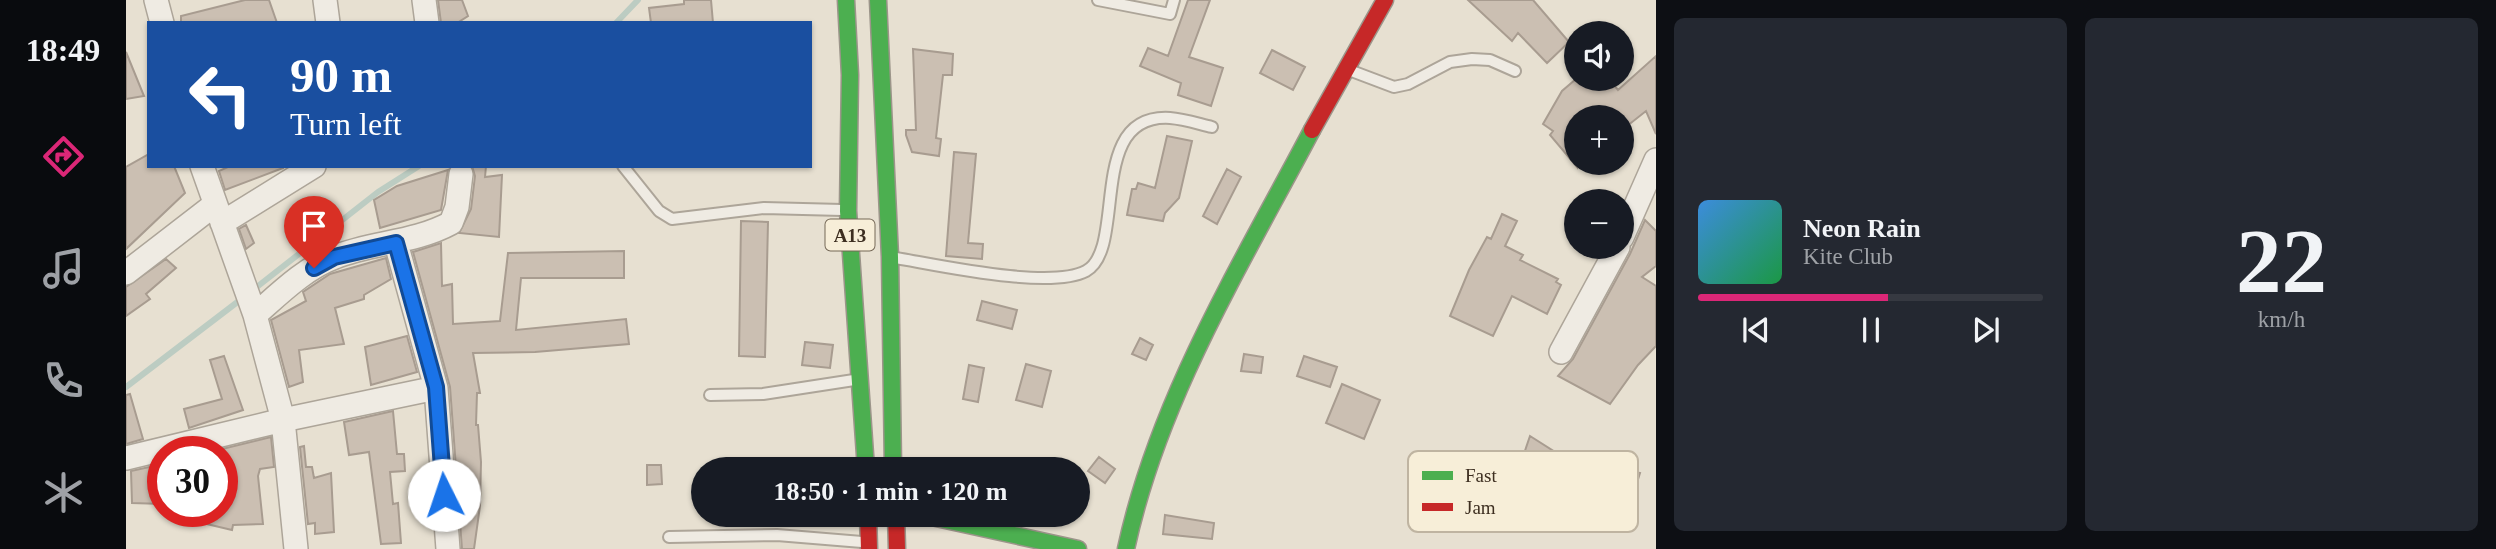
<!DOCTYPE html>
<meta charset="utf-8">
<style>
:root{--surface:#171b24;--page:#242831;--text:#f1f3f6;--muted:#9ea1a6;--line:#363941;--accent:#db2777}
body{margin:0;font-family:"Times New Roman",serif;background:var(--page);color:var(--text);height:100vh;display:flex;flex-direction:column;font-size:26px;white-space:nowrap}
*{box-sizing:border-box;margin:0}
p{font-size:23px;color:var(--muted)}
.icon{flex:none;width:38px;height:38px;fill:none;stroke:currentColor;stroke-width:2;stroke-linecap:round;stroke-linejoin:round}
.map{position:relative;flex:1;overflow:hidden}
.drawer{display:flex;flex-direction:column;gap:18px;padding:18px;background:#0d0f14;width:840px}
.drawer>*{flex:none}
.guide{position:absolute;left:21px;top:21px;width:665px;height:147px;border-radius:0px;box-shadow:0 2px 5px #0004;background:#1a4fa0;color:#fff;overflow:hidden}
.buttons{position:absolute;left:1438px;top:21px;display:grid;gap:14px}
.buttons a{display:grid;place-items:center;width:70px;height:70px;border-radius:50%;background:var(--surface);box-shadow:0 2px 5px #0004;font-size:35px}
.speed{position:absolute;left:21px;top:436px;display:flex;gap:14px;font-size:35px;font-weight:700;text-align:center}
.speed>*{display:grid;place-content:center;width:91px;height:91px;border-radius:50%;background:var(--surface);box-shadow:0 2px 5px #0004;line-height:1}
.speed .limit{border:10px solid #d22;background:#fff;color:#111}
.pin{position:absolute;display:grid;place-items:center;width:60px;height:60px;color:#fff;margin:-72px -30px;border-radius:50% 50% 50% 0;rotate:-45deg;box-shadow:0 0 7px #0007}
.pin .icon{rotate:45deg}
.me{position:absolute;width:77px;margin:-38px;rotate:356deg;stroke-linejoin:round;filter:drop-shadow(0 0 5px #0008)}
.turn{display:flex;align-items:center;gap:24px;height:147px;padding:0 28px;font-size:32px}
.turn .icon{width:91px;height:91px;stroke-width:2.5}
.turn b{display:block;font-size:49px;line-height:60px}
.drawer .tile{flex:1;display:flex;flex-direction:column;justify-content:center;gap:10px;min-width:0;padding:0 24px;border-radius:10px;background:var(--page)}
.drawer .dial{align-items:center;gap:0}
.dial b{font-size:91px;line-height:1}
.song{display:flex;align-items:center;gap:21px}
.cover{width:84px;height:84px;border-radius:10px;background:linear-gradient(135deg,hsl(210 70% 55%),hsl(140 70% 35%))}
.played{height:7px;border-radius:4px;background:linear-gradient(90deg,var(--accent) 55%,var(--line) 55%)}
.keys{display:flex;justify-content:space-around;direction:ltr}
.drawer .tiles{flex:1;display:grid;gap:18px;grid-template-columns:repeat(2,1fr)}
.trip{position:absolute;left:565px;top:457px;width:399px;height:70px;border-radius:35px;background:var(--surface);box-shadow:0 2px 5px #0004;font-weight:700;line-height:70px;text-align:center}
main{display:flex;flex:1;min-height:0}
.dock{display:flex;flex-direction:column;width:126px;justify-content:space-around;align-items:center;background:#090b0e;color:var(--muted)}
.dock .icon{width:49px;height:49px}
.dock .active{color:var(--accent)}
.dock b{font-size:32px;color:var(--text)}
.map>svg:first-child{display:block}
</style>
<main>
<nav class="dock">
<b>18:49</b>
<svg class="icon active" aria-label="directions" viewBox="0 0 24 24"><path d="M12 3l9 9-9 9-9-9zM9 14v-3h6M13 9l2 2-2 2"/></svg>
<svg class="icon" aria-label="music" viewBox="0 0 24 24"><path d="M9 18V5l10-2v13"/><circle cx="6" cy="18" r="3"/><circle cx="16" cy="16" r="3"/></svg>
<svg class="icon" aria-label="phone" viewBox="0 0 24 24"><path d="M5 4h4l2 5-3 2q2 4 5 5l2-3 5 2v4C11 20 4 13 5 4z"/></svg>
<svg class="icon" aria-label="climate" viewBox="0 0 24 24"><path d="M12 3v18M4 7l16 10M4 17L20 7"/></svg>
</nav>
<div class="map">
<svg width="1530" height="549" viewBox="0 0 1530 549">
<rect width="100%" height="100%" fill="#e7e0d1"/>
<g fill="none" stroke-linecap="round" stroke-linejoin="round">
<path stroke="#bcccc2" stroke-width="6" d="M490 23 512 0
M127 290 252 192 293 166
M0 387 118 297"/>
</g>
<path fill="#cbbfb2" stroke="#a89c90" stroke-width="2" d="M119 0H143L151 23H55V16Z
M312 0H336L342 16 331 23H315Z
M558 0H585L587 23H525L523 8 558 4Z
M1062 0H1084L1063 57 1097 68 1085 106 1052 95 1055 83 1014 66 1022 48 1042 56Z
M1342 0H1407L1443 42 1421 63 1392 33 1386 41Z
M787 49 827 54 826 75H817L810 138 815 139 813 156 786 152 780 135V130H790Z
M1146 50 1179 67 1167 90 1134 73Z
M0 52 18 96 0 99Z
M1530 56V134L1520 111 1496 130V117H1451V167L1424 135 1427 131 1417 124 1436 91 1450 79H1483L1492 90Z
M1041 136 1066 141 1053 198 1039 213 1037 221 1001 215 1006 189H1010L1012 183 1029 188Z
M828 152 850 154 842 243 857 244 856 259 820 256Z
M23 154V166H48L59 193 0 249V167Z
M104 166H157V168L99 190 93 171Z
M346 166H360L359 177 376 175 373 237 333 233 345 209 349 176Z
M1101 169 1115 177 1091 224 1077 216Z
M322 170 315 210 254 228 248 200 271 186Z
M1376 214 1391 221 1379 246 1397 255 1394 260 1432 279 1430 282 1435 285 1421 314 1386 296 1367 336 1324 316 1343 270 1361 237 1365 239Z
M1519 220 1530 231V266L1516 277 1530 286V346L1512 365 1484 404 1432 376 1447 359 1504 254Z
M615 221 642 222 639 357 613 356Z
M120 225 128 243 120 249 113 229Z
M315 243 316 286 326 284 327 324 374 321 382 253 498 251V278H395L390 330 500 319 503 344 409 352 347 353 354 393H351L350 425H352L355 462 354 506 348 549H336L324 387 287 252Z
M260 258 265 279 238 295V299L209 308 218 344 173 350 177 382 163 387 145 320 180 301 177 292 204 274Z
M40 259 50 268 20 294 24 299 0 316V287Z
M856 301 891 310 886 329 851 320Z
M281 336 291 372 245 385 239 347Z
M1014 338 1027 345 1020 360 1006 354Z
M679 342 707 345 704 368 676 365Z
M1118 354 1137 357 1135 373 1115 371Z
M98 356 117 410 63 428 58 409 96 399 84 360Z
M1178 356 1211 367 1204 387 1171 376Z
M900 364 925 371 916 407 890 400Z
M843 365 858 368 852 402 837 399Z
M1216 384 1254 400 1238 439 1200 423Z
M4 394 17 439 0 444V395Z
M267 411 271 454H278L279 471 264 472 267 504 272 503 275 543 255 544 243 452 223 455 218 422Z
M1404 436 1429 452 1425 454 1445 458 1485 477 1486 467 1514 473 1510 486 1511 515H1471L1475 507 1441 495 1422 455 1412 488 1388 483Z
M145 437 148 467 134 469 132 476 137 524 107 525 106 530 51 517 52 511H96V449Z
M178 446 180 467H186L188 478 205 473 208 532 189 534V523L182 524 174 447Z
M973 457 989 469 979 483 962 471Z
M37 464V504L6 503 5 471Z
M521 465H535L536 484 521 485Z
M1039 515 1088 523 1086 539 1037 534Z"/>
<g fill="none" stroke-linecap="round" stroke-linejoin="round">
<g stroke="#ada599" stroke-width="14">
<path id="lane" d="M972 0 1044 14 1048 0
M1223 70 1268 87 1282 84 1324 62 1346 59 1364 60 1389 71
M497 166 533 211 546 219 638 208 716 210
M770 258C812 265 924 290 960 271 1002 248 959 113 1044 118 1058 119 1073 124 1086 127
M584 395 637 394 728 380
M543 537 651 535 736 542"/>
</g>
<g stroke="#ada599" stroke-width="26">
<path id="street" d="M30 0 36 23
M199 0 202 23
M298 0 301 23
M76 166 129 315 157 420 170 549
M96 223 188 166
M1496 237 1530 160
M270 243 310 388 322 549
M0 273 88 205
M129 315C153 294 179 268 209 257 247 242 288 243 325 223L331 207 335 174
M1435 352 1492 247
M0 458 157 420 310 388"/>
</g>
<g stroke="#9c958a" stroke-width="19">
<path id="fast" d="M720 0 724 75 722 211 740 469
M752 0 764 257 767 469
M792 514 952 549
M1000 549C1032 399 1115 265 1186 130"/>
</g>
<g stroke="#9c958a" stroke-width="19">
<path id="jam" d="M1186 130 1259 0
M742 514 743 549
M770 514 771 549"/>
</g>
<use href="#lane" stroke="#efebe3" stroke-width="10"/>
<use href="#street" stroke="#efebe3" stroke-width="23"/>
<use href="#fast" stroke="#4caf50" stroke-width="16"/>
<use href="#jam" stroke="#c62828" stroke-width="16"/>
</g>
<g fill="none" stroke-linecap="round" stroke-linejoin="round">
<g stroke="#114b97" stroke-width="18">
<path id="route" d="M188 268 208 257 270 243 310 387 318 495"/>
</g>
<use href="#route" stroke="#1a73e8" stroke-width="12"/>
</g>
<g text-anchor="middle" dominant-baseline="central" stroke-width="7" stroke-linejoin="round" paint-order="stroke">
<rect fill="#f7eed8" stroke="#756857" stroke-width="2" x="699.5" y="219.5" width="49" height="31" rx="5"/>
<g font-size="19" font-weight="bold" fill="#3d2e20">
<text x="724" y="235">A13</text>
</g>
</g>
<rect x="1282" y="451" width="230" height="81" rx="10" fill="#f7eed8" stroke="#bfb4a1" stroke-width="2"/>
<rect x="1296" y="471" width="31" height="9" fill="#4caf50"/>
<rect x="1296" y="503" width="31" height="8" fill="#c62828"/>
<g font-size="19" fill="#3d2e20">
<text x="1339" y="482">Fast</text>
<text x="1339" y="514">Jam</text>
</g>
</svg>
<div class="buttons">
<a><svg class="icon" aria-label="sound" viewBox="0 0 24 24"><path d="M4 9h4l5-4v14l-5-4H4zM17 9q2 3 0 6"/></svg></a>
<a>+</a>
<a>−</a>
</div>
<div class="speed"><div class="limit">30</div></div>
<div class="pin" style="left:188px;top:268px;background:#d93025"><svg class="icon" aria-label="arrive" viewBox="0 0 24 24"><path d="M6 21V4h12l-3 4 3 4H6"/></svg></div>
<svg class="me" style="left:318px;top:495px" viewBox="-20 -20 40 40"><circle r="19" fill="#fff"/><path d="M0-13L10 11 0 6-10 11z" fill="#1a73e8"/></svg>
<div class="trip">18:50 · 1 min · 120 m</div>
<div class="guide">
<div class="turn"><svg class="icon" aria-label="left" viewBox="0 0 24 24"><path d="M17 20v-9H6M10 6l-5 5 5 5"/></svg><div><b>90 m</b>Turn left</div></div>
</div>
</div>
<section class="drawer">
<div class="tiles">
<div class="tile">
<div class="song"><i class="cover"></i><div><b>Neon Rain</b><p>Kite Club</p></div></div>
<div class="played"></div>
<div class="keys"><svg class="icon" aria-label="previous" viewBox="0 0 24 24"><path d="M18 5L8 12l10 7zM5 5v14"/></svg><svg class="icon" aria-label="pause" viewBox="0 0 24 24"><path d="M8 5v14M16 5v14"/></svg><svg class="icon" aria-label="next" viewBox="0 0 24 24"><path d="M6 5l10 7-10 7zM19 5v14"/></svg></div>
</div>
<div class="tile dial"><b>22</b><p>km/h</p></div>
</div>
</section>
</main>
